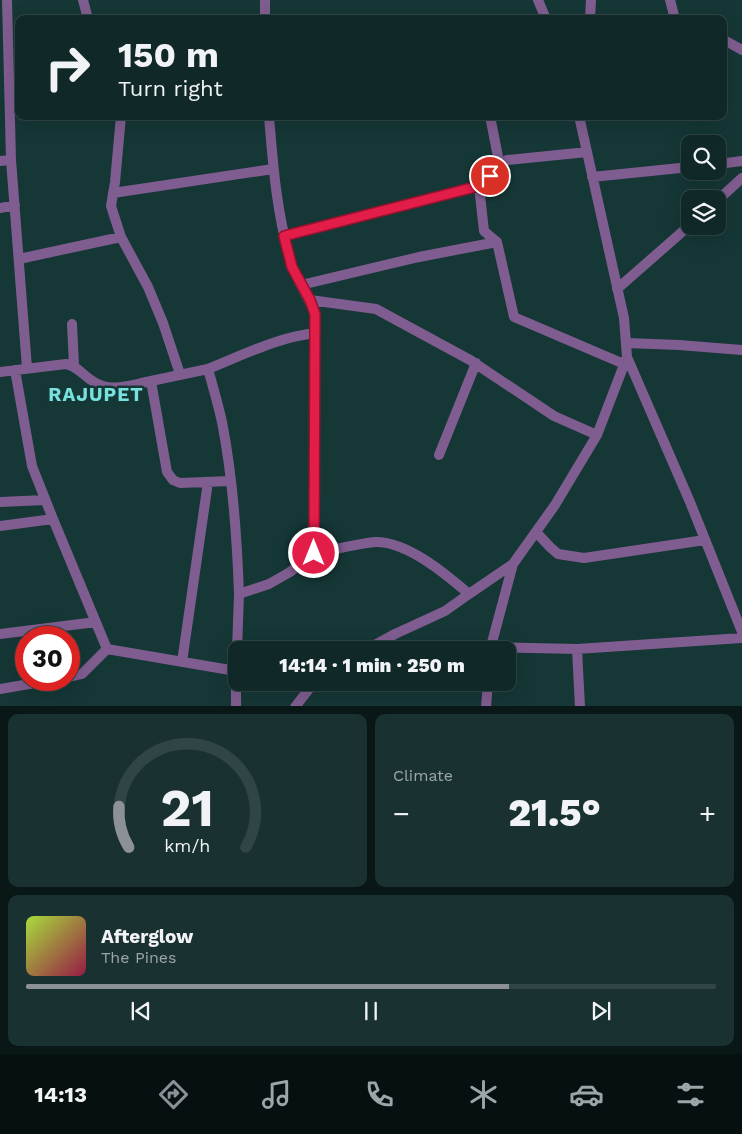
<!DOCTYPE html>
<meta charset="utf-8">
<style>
:root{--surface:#102928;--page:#193130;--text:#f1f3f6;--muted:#9ca6a8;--line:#304545;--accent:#8c9099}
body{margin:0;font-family:"Work Sans",sans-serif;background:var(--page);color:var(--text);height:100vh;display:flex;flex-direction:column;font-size:19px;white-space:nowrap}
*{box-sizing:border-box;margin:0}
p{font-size:16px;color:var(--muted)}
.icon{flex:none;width:28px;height:28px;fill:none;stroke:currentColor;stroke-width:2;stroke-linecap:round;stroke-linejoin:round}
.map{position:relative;height:706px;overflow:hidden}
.side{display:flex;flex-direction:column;gap:8px;padding:8px;background:#091716;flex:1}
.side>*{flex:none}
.guide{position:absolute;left:15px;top:15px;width:712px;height:105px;border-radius:10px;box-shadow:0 5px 20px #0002,0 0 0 1px var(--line);background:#102928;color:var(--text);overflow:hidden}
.tools{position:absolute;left:681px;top:135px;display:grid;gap:10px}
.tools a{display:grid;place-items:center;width:45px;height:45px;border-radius:10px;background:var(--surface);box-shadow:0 5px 20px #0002,0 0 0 1px var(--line);font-size:25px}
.speed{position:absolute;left:15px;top:626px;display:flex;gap:10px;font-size:25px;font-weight:700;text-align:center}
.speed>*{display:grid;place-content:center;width:65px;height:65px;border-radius:50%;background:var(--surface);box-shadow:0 5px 20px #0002,0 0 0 1px var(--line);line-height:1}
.speed .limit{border:8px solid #d22;background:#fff;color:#111}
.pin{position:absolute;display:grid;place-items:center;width:42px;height:42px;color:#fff;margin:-21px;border:2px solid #fff;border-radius:50%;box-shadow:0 1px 5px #0007}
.me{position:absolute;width:55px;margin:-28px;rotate:0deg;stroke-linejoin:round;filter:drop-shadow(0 0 4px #0008)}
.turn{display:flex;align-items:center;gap:18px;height:105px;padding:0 20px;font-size:22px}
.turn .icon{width:65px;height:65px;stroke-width:2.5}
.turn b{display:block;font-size:35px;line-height:42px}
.big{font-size:38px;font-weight:800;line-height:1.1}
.side .tile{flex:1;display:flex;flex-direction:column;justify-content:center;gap:8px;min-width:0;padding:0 18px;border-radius:10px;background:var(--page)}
.side .dial{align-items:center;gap:0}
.dial svg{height:130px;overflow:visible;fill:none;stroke:var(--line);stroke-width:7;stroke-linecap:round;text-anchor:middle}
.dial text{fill:var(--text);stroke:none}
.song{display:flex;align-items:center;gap:15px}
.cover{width:60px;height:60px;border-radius:8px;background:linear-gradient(135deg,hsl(80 70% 55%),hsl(340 70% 35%))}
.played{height:5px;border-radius:2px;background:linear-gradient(90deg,var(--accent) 70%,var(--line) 70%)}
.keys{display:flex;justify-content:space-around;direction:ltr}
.heat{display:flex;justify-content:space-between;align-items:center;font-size:28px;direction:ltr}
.side .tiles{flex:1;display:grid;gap:8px;grid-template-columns:1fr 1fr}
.tile:last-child{grid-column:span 2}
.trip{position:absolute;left:228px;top:641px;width:288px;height:50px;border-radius:10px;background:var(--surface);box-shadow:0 5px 20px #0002,0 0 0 1px var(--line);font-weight:800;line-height:50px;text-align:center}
.dock{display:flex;height:80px;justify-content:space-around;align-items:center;background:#061010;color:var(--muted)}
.dock .icon{width:35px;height:35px}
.dock .on{color:var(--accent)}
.dock b{font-size:22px;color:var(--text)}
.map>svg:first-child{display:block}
</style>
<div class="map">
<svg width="742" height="707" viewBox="0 0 742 707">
<rect width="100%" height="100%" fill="#153736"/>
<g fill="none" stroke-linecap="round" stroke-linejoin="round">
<path stroke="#805d90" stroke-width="10" d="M7 0 11 160 27 368
M83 0 88 19
M265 0V19
M538 0 546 19
M670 0 675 19
M590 19 591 0
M724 40 742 50
M121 116 115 182 111 206 121 237 148 287 163 323 180 374
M269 116C273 166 277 217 292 265 297 282 309 297 315 314L314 553C334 550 355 544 375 542 407 541 447 575 469 594L445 611 395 634 366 650
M490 116 500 167
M579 116 624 318 627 357 690 502 742 632
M0 161 11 160
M718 164 742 161
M592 177 690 167
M479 186 484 231 497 242 514 317 624 364
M113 193 273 169
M718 200 742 178
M0 208 15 205
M285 236 479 186 507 160 587 152
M19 259 121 237
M301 285 419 257 497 242
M617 289 690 225
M310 300 376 309 470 360 554 416 597 435 627 357
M72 324 74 365
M626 343 679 345 742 350
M208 369C243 355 278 337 316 333
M15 370 32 466 53 519
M0 372 66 364C77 366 82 374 91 380 110 394 130 385 151 381
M439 455 476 363
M230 481 180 483 173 480 167 472 151 381 208 369C213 387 218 404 222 422 233 478 237 537 239 594
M0 502 45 500
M0 526 53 519 107 649 236 671
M536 532 550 547 558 554 584 558 705 540
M469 594 513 564 555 505 597 435
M0 634 96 622
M490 647 577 649 742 638
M577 649 580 707
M237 650 239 594 269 584 290 572 314 553
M490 650 513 564
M182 662 208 482
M69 677 82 674 107 649
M0 689 52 680
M236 707V681
M295 707 309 689 316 682
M486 707 488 682"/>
</g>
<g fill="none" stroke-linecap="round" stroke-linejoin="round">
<g stroke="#92132f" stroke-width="12">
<path id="route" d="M314 553 315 314 310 300 292 267 284 236 479 186 490 176"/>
</g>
<use href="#route" stroke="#e11d48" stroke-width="9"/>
</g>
<g text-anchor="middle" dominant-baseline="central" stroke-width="5" stroke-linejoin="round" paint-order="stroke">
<g font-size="19" font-weight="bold" letter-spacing="1" fill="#77e1e0" stroke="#153736">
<text x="96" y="394">RAJUPET</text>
</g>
</g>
</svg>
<div class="tools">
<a><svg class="icon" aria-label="search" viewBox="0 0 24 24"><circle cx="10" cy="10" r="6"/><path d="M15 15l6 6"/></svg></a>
<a><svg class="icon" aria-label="layers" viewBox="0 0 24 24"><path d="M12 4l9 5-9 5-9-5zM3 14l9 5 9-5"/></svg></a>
</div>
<div class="speed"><div class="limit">30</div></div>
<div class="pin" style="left:490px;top:176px;background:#d93025"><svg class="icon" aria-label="arrive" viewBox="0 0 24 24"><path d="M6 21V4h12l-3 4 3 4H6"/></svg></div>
<svg class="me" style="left:314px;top:553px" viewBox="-20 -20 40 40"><circle r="17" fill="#e11d48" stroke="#fff" stroke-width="3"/><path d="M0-11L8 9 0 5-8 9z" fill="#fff"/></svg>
<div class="trip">14:14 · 1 min · 250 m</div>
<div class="guide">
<div class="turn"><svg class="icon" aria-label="right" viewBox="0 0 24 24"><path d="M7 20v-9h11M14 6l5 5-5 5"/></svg><div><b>150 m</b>Turn right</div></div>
</div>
</div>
<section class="side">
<div class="tiles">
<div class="tile dial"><svg viewBox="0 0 100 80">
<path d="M14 69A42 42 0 1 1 86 69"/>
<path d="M14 69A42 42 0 0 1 8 44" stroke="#8c9099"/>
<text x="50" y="56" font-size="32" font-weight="700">21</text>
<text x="50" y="72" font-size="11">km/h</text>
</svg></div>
<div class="tile"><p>Climate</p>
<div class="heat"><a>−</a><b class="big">21.5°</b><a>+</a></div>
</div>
<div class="tile">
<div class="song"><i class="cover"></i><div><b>Afterglow</b><p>The Pines</p></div></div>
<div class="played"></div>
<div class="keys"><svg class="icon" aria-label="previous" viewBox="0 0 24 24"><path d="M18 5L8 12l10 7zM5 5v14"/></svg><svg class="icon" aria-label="pause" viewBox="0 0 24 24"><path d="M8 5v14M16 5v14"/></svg><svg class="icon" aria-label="next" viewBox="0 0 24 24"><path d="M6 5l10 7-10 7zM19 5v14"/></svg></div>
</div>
</div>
</section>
<nav class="dock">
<b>14:13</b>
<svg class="icon on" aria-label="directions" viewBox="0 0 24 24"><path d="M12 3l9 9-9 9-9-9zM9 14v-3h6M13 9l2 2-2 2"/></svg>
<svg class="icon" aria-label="music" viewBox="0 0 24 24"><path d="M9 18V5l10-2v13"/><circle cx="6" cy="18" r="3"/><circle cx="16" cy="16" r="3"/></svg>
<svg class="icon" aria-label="phone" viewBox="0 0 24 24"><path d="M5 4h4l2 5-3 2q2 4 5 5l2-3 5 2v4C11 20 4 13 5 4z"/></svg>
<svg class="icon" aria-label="climate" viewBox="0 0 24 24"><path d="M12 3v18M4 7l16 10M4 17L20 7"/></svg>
<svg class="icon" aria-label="car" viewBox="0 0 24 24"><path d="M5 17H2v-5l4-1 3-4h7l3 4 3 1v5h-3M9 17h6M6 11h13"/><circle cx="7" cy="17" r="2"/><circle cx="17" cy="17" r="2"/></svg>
<svg class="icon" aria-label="filters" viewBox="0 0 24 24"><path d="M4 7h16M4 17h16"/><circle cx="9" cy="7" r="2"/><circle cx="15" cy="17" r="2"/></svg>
</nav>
